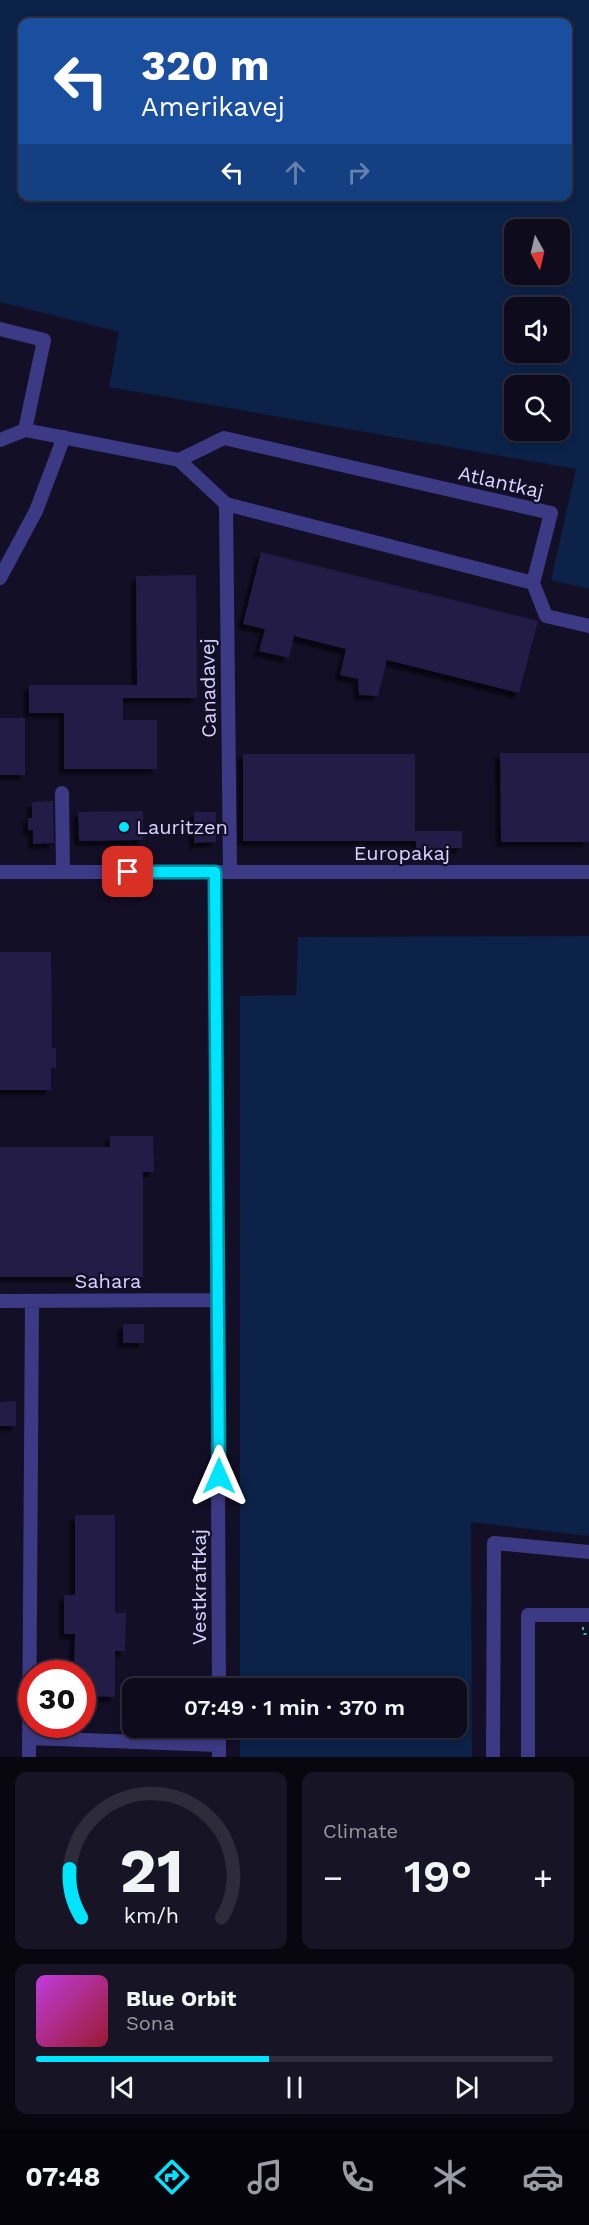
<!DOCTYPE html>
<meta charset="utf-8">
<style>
:root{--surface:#0e0b1c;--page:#171425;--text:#f1f3f6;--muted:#9b9ba3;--line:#2e2b3b;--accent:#00e5ff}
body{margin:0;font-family:"Work Sans",sans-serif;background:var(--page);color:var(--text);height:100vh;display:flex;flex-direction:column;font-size:22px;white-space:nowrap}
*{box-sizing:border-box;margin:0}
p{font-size:20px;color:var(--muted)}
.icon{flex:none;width:33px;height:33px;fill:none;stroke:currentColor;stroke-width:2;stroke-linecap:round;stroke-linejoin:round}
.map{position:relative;height:1757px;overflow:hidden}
.drawer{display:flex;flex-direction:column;gap:15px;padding:15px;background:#08060f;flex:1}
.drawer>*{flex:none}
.top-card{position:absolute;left:18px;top:18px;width:554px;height:183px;border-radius:12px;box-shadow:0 3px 9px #0003,0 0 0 2px var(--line);background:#1a4fa0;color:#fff;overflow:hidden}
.needle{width:39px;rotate:172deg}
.buttons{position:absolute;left:504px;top:219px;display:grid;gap:12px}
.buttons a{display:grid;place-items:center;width:66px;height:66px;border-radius:12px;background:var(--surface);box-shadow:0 3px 9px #0003,0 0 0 2px var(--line);font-size:30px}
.speed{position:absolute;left:18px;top:1660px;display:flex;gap:12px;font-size:30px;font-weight:700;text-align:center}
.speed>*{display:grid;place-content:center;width:78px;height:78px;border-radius:50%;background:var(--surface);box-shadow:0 3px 9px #0003,0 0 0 2px var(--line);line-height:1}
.speed .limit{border:9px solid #d22;background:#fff;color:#111}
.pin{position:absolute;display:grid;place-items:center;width:51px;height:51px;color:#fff;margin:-26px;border-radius:12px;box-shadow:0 3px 9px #0006}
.me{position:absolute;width:66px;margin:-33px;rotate:0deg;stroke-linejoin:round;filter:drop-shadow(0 0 4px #0008)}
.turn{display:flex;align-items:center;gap:21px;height:126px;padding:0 24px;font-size:27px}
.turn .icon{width:78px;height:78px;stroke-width:2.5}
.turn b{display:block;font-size:42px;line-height:51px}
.lanes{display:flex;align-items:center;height:57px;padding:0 24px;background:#0003;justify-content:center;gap:30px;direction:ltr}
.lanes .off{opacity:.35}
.big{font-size:45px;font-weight:600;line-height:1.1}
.drawer .tile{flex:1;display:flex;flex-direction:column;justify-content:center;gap:9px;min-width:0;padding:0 21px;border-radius:12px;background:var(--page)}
.drawer .dial{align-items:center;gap:0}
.dial svg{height:156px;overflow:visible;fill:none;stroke:var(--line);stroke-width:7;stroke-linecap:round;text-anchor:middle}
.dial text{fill:var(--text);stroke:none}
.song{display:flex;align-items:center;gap:18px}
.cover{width:72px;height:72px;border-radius:9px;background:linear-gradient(135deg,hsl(290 70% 55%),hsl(350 70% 35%))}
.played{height:6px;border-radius:3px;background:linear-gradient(90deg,var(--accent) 45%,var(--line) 45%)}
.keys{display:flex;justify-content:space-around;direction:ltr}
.heat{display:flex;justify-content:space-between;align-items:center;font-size:33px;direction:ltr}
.drawer .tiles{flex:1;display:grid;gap:15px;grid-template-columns:1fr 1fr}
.tile:last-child{grid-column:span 2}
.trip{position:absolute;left:122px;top:1678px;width:345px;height:60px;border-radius:12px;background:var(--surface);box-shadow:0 3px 9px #0003,0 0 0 2px var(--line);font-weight:600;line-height:60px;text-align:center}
.tabs{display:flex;height:96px;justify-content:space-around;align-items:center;background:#06040b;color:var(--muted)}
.tabs .icon{width:42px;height:42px}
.tabs .selected{color:var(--accent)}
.tabs b{font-size:27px;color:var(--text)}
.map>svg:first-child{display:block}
</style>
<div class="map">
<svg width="589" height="1757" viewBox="0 0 589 1757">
<defs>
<filter id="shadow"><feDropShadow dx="-5" dy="5" stdDeviation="1.5" flood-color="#0009"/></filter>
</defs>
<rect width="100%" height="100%" fill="#130f26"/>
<path fill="#0c2248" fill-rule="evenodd" d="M0 0H589V589L551 580 576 469 109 387 119 332 0 302ZM22 22H567V196H22ZM514 230H560V274H514ZM514 308H560V352H514ZM514 386H560V430H514Z
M589 936V1536L471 1522 472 1757H240V1728H456V1689H240V996L296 995 298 937Z"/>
<path fill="#241b47" filter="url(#shadow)" d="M261 552 538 621 519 693 387 660 378 696 359 695 358 679 340 675 346 649 294 636 289 658 259 651 265 629 243 624Z
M196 575 197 698H123V720H157V769H64V713H29V685H137L136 576Z
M0 718H25V775H0Z
M500 753H589V842H501Z
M243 754H415V831H462V848L416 849V841H243Z
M53 801 54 843 33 844V830H28V818H32V802Z
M143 811V840L79 841 78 812Z
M194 812H216V842L194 843Z
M0 952H51L52 1048H56V1068H51V1090H0Z
M110 1136H153L154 1172H143V1277H0V1147H110Z
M123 1324H144V1343H123Z
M16 1401V1426H0V1402Z
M75 1515H115V1613H126L125 1651H115V1697L82 1696V1674H74L75 1634H64V1595H75Z"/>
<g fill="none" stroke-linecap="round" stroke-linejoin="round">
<path stroke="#2fb8b0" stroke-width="2" stroke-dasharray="3 4.5" stroke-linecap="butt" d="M583 1627V1634H589"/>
<path stroke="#3d3a85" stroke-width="14" d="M0 329 44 340 25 430 179 460 224 438 551 513 533 583 226 504 179 460
M0 440 25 430
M226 504 230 872
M0 578 36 511 64 437
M533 583 546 616 589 626
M62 793 63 872
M0 872H589
M215 872 219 1689
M0 1301 216 1300
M219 1728V1757
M29 1738 219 1745
M29 1757 32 1301
M493 1757 494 1543 589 1552
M528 1757V1615H589"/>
</g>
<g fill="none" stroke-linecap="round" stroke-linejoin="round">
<g stroke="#0095a6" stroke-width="15">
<path id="route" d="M128 872H215L219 1476"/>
</g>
<use href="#route" stroke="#00e5ff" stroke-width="10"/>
</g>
<circle fill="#00e5ff" stroke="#130f26" stroke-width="2" cx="124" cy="827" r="6"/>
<g text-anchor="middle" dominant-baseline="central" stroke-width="4.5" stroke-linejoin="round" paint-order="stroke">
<g font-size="20" fill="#d9d4ff" stroke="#130f26">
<text transform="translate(501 482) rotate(13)">Atlantkaj</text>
<text transform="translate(208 688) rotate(-91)">Canadavej</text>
<text x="402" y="853">Europakaj</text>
<text x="108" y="1281">Sahara</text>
<text transform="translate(199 1587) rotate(-90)">Vestkraftkaj</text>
</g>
<g font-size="20" fill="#d9d4ff" stroke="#130f26" text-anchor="start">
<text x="136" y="827">Lauritzen</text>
</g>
</g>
</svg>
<div class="buttons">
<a><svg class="needle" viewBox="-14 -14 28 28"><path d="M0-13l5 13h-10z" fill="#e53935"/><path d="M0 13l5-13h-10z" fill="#9b9ba3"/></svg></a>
<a><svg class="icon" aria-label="sound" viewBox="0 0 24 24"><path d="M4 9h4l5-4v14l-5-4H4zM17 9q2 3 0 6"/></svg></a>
<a><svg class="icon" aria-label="search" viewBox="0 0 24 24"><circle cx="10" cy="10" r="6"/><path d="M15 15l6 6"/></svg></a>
</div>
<div class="speed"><div class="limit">30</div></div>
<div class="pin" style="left:128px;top:872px;background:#d93025"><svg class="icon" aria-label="arrive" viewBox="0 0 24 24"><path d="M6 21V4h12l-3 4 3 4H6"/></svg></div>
<svg class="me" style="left:219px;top:1476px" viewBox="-20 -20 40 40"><path d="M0-17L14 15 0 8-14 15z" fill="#00e5ff" stroke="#fff" stroke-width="4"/></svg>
<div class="trip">07:49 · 1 min · 370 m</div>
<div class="top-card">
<div class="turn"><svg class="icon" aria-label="left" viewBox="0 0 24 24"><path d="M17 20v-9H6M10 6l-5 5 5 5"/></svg><div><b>320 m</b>Amerikavej</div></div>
<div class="lanes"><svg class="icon" aria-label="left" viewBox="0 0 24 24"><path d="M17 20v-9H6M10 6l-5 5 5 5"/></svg><svg class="icon off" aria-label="ahead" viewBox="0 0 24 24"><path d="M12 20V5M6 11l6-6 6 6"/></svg><svg class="icon off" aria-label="right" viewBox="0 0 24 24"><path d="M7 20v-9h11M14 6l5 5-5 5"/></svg></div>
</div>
</div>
<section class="drawer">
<div class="tiles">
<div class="tile dial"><svg viewBox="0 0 100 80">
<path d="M14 69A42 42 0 1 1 86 69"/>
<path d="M14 69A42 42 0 0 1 8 44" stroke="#00e5ff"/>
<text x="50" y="56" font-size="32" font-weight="700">21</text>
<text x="50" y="72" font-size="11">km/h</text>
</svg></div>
<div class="tile"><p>Climate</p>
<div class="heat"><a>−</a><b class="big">19°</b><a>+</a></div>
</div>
<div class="tile">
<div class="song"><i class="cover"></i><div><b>Blue Orbit</b><p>Sona</p></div></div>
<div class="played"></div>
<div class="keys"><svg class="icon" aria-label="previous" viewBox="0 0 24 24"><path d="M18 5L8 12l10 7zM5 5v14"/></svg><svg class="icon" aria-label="pause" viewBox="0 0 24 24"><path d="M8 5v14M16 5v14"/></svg><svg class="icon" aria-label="next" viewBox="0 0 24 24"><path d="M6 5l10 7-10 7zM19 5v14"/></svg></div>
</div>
</div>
</section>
<nav class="tabs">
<b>07:48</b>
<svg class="icon selected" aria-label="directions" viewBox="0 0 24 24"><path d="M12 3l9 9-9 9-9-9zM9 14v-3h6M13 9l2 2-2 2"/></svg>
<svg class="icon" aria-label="music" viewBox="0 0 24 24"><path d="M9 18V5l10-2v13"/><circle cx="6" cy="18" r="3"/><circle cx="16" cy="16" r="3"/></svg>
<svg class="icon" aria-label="phone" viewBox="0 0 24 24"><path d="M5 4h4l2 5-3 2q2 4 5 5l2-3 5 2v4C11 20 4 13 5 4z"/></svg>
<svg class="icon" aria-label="climate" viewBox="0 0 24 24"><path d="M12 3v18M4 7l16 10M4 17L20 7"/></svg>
<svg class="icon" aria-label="car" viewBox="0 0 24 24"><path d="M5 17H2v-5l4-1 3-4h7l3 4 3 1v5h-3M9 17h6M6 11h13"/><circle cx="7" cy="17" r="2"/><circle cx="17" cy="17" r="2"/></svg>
</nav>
